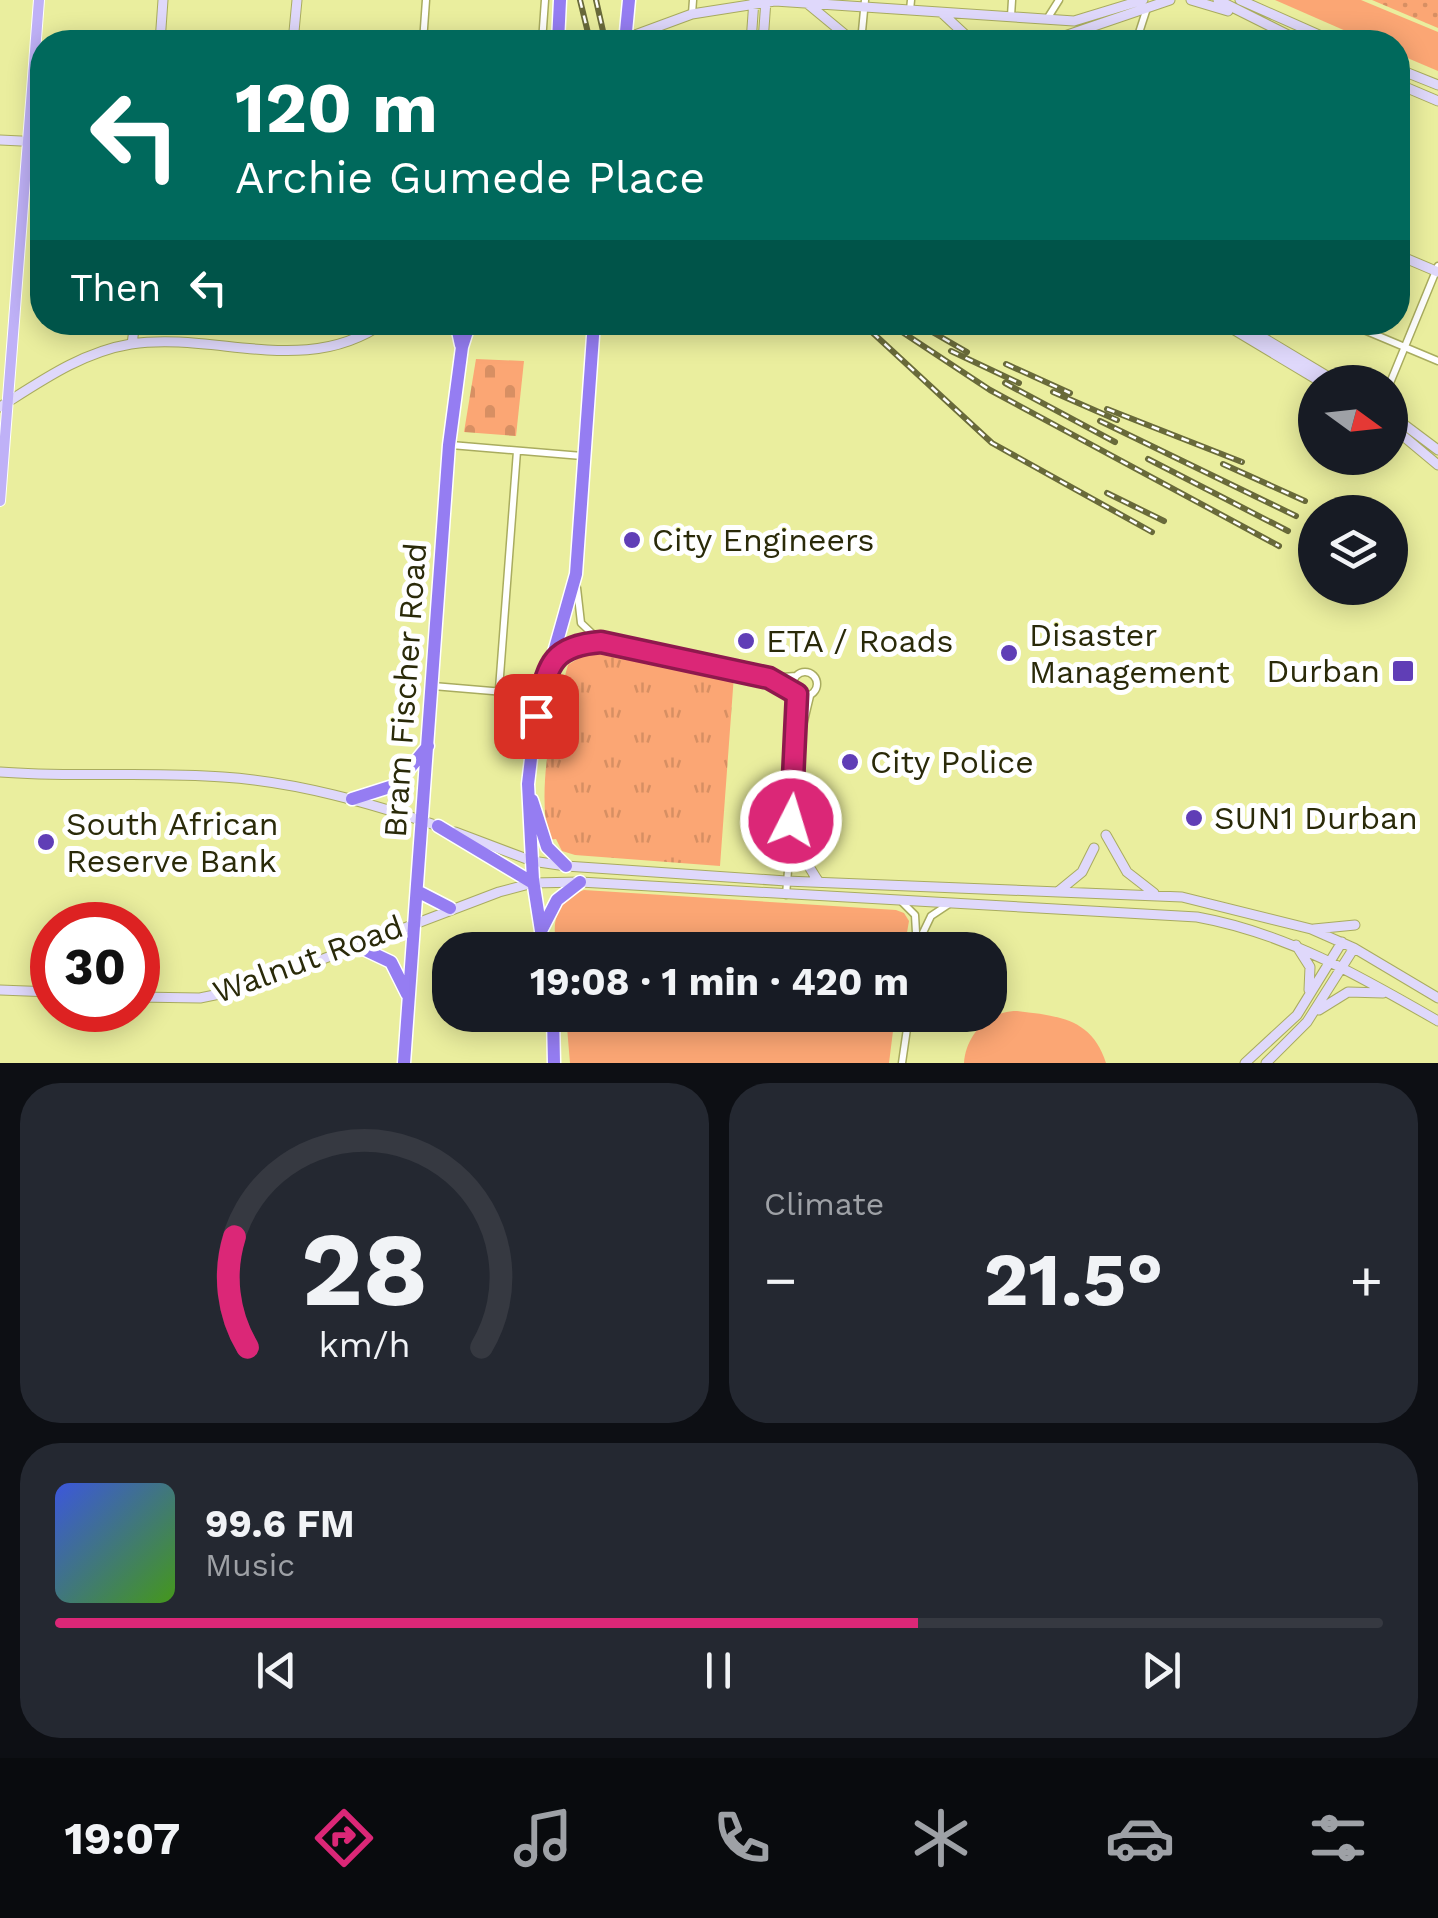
<!DOCTYPE html>
<meta charset="utf-8">
<style>
:root{--surface:#171b24;--page:#242831;--text:#f1f3f6;--muted:#9ea1a6;--line:#363941;--accent:#db2777}
body{margin:0;font-family:"Work Sans",sans-serif;background:var(--page);color:var(--text);height:100vh;display:flex;flex-direction:column;font-size:38px;white-space:nowrap}
*{box-sizing:border-box;margin:0}
p{font-size:32px;color:var(--muted)}
.icon{flex:none;width:55px;height:55px;fill:none;stroke:currentColor;stroke-width:2;stroke-linecap:round;stroke-linejoin:round}
.map{position:relative;height:1063px;overflow:hidden}
.panel{display:flex;flex-direction:column;gap:20px;padding:20px;background:#0d0f14;flex:1}
.panel>*{flex:none}
.banner{position:absolute;left:30px;top:30px;width:1380px;height:305px;border-radius:40px;box-shadow:0 5px 25px #0003;background:#00695c;color:#fff;overflow:hidden}
.needle{width:65px;rotate:105deg}
.fabs{position:absolute;left:1298px;top:365px;display:grid;gap:20px}
.fabs a{display:grid;place-items:center;width:110px;height:110px;border-radius:50%;background:var(--surface);box-shadow:0 5px 25px #0003;font-size:50px}
.speed{position:absolute;left:30px;top:902px;display:flex;gap:20px;font-size:50px;font-weight:700;text-align:center}
.speed>*{display:grid;place-content:center;width:130px;height:130px;border-radius:50%;background:var(--surface);box-shadow:0 5px 25px #0003;line-height:1}
.speed .limit{border:15px solid #d22;background:#fff;color:#111}
.pin{position:absolute;display:grid;place-items:center;width:85px;height:85px;color:#fff;margin:-42px;border-radius:20px;box-shadow:0 5px 15px #0006}
.me{position:absolute;width:110px;margin:-55px;rotate:5deg;stroke-linejoin:round;filter:drop-shadow(0 0 8px #0008)}
.turn{display:flex;align-items:center;gap:35px;height:210px;padding:0 40px;font-size:45px}
.turn .icon{width:130px;height:130px;stroke-width:2.5}
.turn b{display:block;font-size:70px;line-height:85px}
.then{display:flex;align-items:center;height:95px;padding:0 40px;background:#0003;gap:20px;font-size:38px}
.big{font-size:75px;font-weight:700;line-height:1.1}
.panel .card{flex:1;display:flex;flex-direction:column;justify-content:center;gap:15px;min-width:0;padding:0 35px;border-radius:40px;background:var(--page)}
.panel .dial{align-items:center;gap:0}
.dial svg{height:260px;overflow:visible;fill:none;stroke:var(--line);stroke-width:7;stroke-linecap:round;text-anchor:middle}
.dial text{fill:var(--text);stroke:none}
.song{display:flex;align-items:center;gap:30px}
.cover{width:120px;height:120px;border-radius:15px;background:linear-gradient(135deg,hsl(230 70% 55%),hsl(100 70% 35%))}
.played{height:10px;border-radius:5px;background:linear-gradient(90deg,var(--accent) 65%,var(--line) 65%)}
.keys{display:flex;justify-content:space-around;direction:ltr}
.heat{display:flex;justify-content:space-between;align-items:center;font-size:55px;direction:ltr}
.panel .tiles{flex:1;display:grid;gap:20px;grid-template-columns:1fr 1fr}
.card:last-child{grid-column:span 2}
.trip{position:absolute;left:432px;top:932px;width:575px;height:100px;border-radius:40px;background:var(--surface);box-shadow:0 5px 25px #0003;font-weight:700;line-height:100px;text-align:center}
.menu{display:flex;height:160px;justify-content:space-around;align-items:center;background:#090b0e;color:var(--muted)}
.menu .icon{width:70px;height:70px}
.menu .current{color:var(--accent)}
.menu b{font-size:45px;color:var(--text)}
.map>svg:first-child{display:block}
</style>
<div class="map">
<svg width="1438" height="1063" viewBox="0 0 1438 1063">
<defs>
<pattern id="grass-dots" width="8" height="8" patternUnits="userSpaceOnUse" patternTransform="scale(2.5)"><rect width="8" height="8" fill="#fba674"/><path d="M2 2h.1M6 6h.1" fill="none" stroke="#d78f63" stroke-width="1.8" stroke-linecap="round"/></pattern>
<pattern id="cemetery-stones" width="16" height="16" patternUnits="userSpaceOnUse" patternTransform="scale(2.5)"><rect width="16" height="16" fill="#fba674"/><path d="M2 7V4a2 2 0 0 1 4 0v3zM10 15v-3a2 2 0 0 1 4 0v3z" fill="#d78f63"/></pattern>
<pattern id="park-tufts" width="24" height="20" patternUnits="userSpaceOnUse" patternTransform="scale(2.5)"><rect width="24" height="20" fill="#fba674"/><path d="M3 7l-1-3M5 7V3M7 7l1-3M15 17l-1-3M17 17v-4M19 17l1-3" fill="none" stroke="#d78f63"/></pattern>
</defs>
<rect width="100%" height="100%" fill="#eaee9e"/>
<path fill="url(#grass-dots)" d="M1372 0H1438V28Z"/>
<path fill="url(#cemetery-stones)" d="M476 359 524 361 516 436 464 432Z"/>
<path fill="url(#park-tufts)" d="M595 648 734 675 720 866 575 855 562 851 556 839 548 840C538 780 551 723 568 665Z"/>
<path fill="#fba674" d="M1275 0H1361L1438 32V71L1398 54V42H1371Z
M584 890 896 910 904 913 909 921 904 950H561L563 935 555 934C553 914 564 896 584 890Z
M1017 1011C1058 1016 1092 1018 1106 1063H964C966 1035 988 1011 1017 1011Z
M566 1015H895L889 1063H570Z"/>
<g fill="none" stroke-linecap="round" stroke-linejoin="round">
<g stroke="#a9ac5f" stroke-width="9">
<path id="street" d="M910 10 911 0
M692 14 693 0
M1011 16 1012 0
M1047 19 1059 0
M423 42 426 0
M542 42 545 0
M861 42 865 0
M1136 42 1147 8
M1345 322 1438 361
M1390 383 1438 266
M451 445 582 456
M577 588 581 623 600 641
M555 657 574 644 601 642 769 678 796 676
M793 684a12 12 0 1 1 24 0a12 12 0 1 1-24 0Z
M770 678 794 689
M433 686 540 695
M499 689 517 451
M799 742 810 696
M786 895 798 748 797 694
M901 901 915 915 917 950
M920 939 931 916 949 904
M902 1063 909 1015"/>
</g>
<g stroke="#a9ac5f" stroke-width="11">
<path id="secondary" d="M1191 0 1228 11
M1218 0 1302 42
M1240 0 1335 42
M808 4 854 42
M943 14 973 42
M160 42 163 0
M293 42 297 0
M616 42 692 14 775 1 1074 21 1143 0
M751 42 754 0
M763 42 766 0
M1047 42 1170 0
M1398 69 1438 85
M1398 84 1438 101
M0 140 42 142
M1398 255 1438 272
M1221 322 1321 382
M1237 322 1337 382
M132 344 135 322
M0 407C41 381 82 352 131 344 217 331 305 379 385 322
M1390 414 1438 450
M1390 425 1438 465
M0 772C74 778 149 771 223 777 298 782 370 803 441 827
M455 832 532 861 566 866 786 881 1182 897 1311 929 1354 948 1438 998
M1106 835 1127 872 1154 893
M790 836 818 881
M1060 890 1082 872 1094 848
M1314 929 1355 925
M1296 945 1310 967 1309 990
M0 990 52 992
M138 997 200 998 244 989 499 892 533 883 580 882 1197 917C1286 933 1360 976 1438 1021
M1319 1010 1348 992 1383 993
M1245 1063 1297 1015 1342 942
M1266 1063 1307 1022 1354 948"/>
</g>
<g stroke="#fff" stroke-width="12">
<path id="primary" d="M0 501 39 0"/>
</g>
<g stroke="#fff" stroke-width="15">
<path id="highway" d="M558 42 560 0
M625 42 629 0
M456 322 461 345
M352 799 396 785 428 746
M532 800 547 847 566 866
M438 826 533 883
M417 891 450 908
M542 929 557 900 580 882
M355 945 391 962 407 994
M544 950 533 880 528 784 536 716 576 574 594 322
M553 1015 554 1063
M404 1063 449 445 462 347 470 322"/>
</g>
<use href="#street" stroke="#fff" stroke-width="6"/>
<use href="#secondary" stroke="#dfd8fb" stroke-width="9"/>
<use href="#primary" stroke="#bfb1f7" stroke-width="10"/>
<use href="#highway" stroke="#957df2" stroke-width="12"/>
<g stroke="#696a3a" stroke-width="6">
<path id="rail" d="M580 0 589 37
M596 0 603 31
M861 322 992 443 1152 532
M887 322 990 390 1279 546
M915 322 967 352
M951 351 1019 383
M1006 364 1070 393
M1005 383 1115 442
M1053 392 1117 420
M1107 409 1242 462
M1100 421 1296 516
M1148 459 1288 531
M1223 464 1305 501
M1107 493 1164 521"/>
</g>
<use href="#rail" stroke="#fff" stroke-width="2.5" stroke-dasharray="8" stroke-linecap="butt"/>
</g>
<g fill="none" stroke-linecap="round" stroke-linejoin="round">
<g stroke="#8e194d" stroke-width="25">
<path id="route" d="M536 716C548 669 547 646 601 642L769 678 797 694 791 821"/>
</g>
<use href="#route" stroke="#db2777" stroke-width="18"/>
</g>
<g fill="#603eb6" stroke="#fff" stroke-width="4">
<circle cx="632" cy="540" r="10"/>
<circle cx="746" cy="641" r="10"/>
<circle cx="1009" cy="653" r="10"/>
<rect x="1391" y="659" width="24" height="24" rx="5"/>
<circle cx="850" cy="762" r="10"/>
<circle cx="1194" cy="818" r="10"/>
<circle cx="46" cy="842" r="10"/>
</g>
<g text-anchor="middle" dominant-baseline="central" stroke-width="10" stroke-linejoin="round" paint-order="stroke">
<g font-size="32" fill="#2a2a09" stroke="#fff" text-anchor="start">
<text x="652" y="540">City Engineers</text>
<text x="1029" y="635">Disaster<tspan x="1029" dy="37">Management</tspan></text>
<text x="766" y="641">ETA / Roads</text>
<text x="1380" y="671" text-anchor="end">Durban</text>
<text x="870" y="762">City Police</text>
<text x="1214" y="818">SUN1 Durban</text>
<text x="66" y="824">South African<tspan x="66" dy="37">Reserve Bank</tspan></text>
</g>
<g font-size="32" fill="#2a2a09" stroke="#fff">
<text transform="translate(405 690) rotate(-86)">Bram Fischer Road</text>
<text transform="translate(308 959) rotate(-20)">Walnut Road</text>
</g>
</g>
</svg>
<div class="fabs">
<a><svg class="needle" viewBox="-14 -14 28 28"><path d="M0-13l5 13h-10z" fill="#e53935"/><path d="M0 13l5-13h-10z" fill="#9ea1a6"/></svg></a>
<a><svg class="icon" aria-label="layers" viewBox="0 0 24 24"><path d="M12 4l9 5-9 5-9-5zM3 14l9 5 9-5"/></svg></a>
</div>
<div class="speed"><div class="limit">30</div></div>
<div class="pin" style="left:536px;top:716px;background:#d93025"><svg class="icon" aria-label="arrive" viewBox="0 0 24 24"><path d="M6 21V4h12l-3 4 3 4H6"/></svg></div>
<svg class="me" style="left:791px;top:821px" viewBox="-20 -20 40 40"><circle r="17" fill="#db2777" stroke="#fff" stroke-width="3"/><path d="M0-11L8 9 0 5-8 9z" fill="#fff"/></svg>
<div class="trip">19:08 · 1 min · 420 m</div>
<div class="banner">
<div class="turn"><svg class="icon" aria-label="left" viewBox="0 0 24 24"><path d="M17 20v-9H6M10 6l-5 5 5 5"/></svg><div><b>120 m</b>Archie Gumede Place</div></div>
<div class="then">Then<svg class="icon" aria-label="left" viewBox="0 0 24 24"><path d="M17 20v-9H6M10 6l-5 5 5 5"/></svg></div>
</div>
</div>
<section class="panel">
<div class="tiles">
<div class="card dial"><svg viewBox="0 0 100 80">
<path d="M14 69A42 42 0 1 1 86 69"/>
<path d="M14 69A42 42 0 0 1 10 35" stroke="#db2777"/>
<text x="50" y="56" font-size="32" font-weight="700">28</text>
<text x="50" y="72" font-size="11">km/h</text>
</svg></div>
<div class="card"><p>Climate</p>
<div class="heat"><a>−</a><b class="big">21.5°</b><a>+</a></div>
</div>
<div class="card">
<div class="song"><i class="cover"></i><div><b>99.6 FM</b><p>Music</p></div></div>
<div class="played"></div>
<div class="keys"><svg class="icon" aria-label="previous" viewBox="0 0 24 24"><path d="M18 5L8 12l10 7zM5 5v14"/></svg><svg class="icon" aria-label="pause" viewBox="0 0 24 24"><path d="M8 5v14M16 5v14"/></svg><svg class="icon" aria-label="next" viewBox="0 0 24 24"><path d="M6 5l10 7-10 7zM19 5v14"/></svg></div>
</div>
</div>
</section>
<nav class="menu">
<b>19:07</b>
<svg class="icon current" aria-label="directions" viewBox="0 0 24 24"><path d="M12 3l9 9-9 9-9-9zM9 14v-3h6M13 9l2 2-2 2"/></svg>
<svg class="icon" aria-label="music" viewBox="0 0 24 24"><path d="M9 18V5l10-2v13"/><circle cx="6" cy="18" r="3"/><circle cx="16" cy="16" r="3"/></svg>
<svg class="icon" aria-label="phone" viewBox="0 0 24 24"><path d="M5 4h4l2 5-3 2q2 4 5 5l2-3 5 2v4C11 20 4 13 5 4z"/></svg>
<svg class="icon" aria-label="climate" viewBox="0 0 24 24"><path d="M12 3v18M4 7l16 10M4 17L20 7"/></svg>
<svg class="icon" aria-label="car" viewBox="0 0 24 24"><path d="M5 17H2v-5l4-1 3-4h7l3 4 3 1v5h-3M9 17h6M6 11h13"/><circle cx="7" cy="17" r="2"/><circle cx="17" cy="17" r="2"/></svg>
<svg class="icon" aria-label="filters" viewBox="0 0 24 24"><path d="M4 7h16M4 17h16"/><circle cx="9" cy="7" r="2"/><circle cx="15" cy="17" r="2"/></svg>
</nav>
